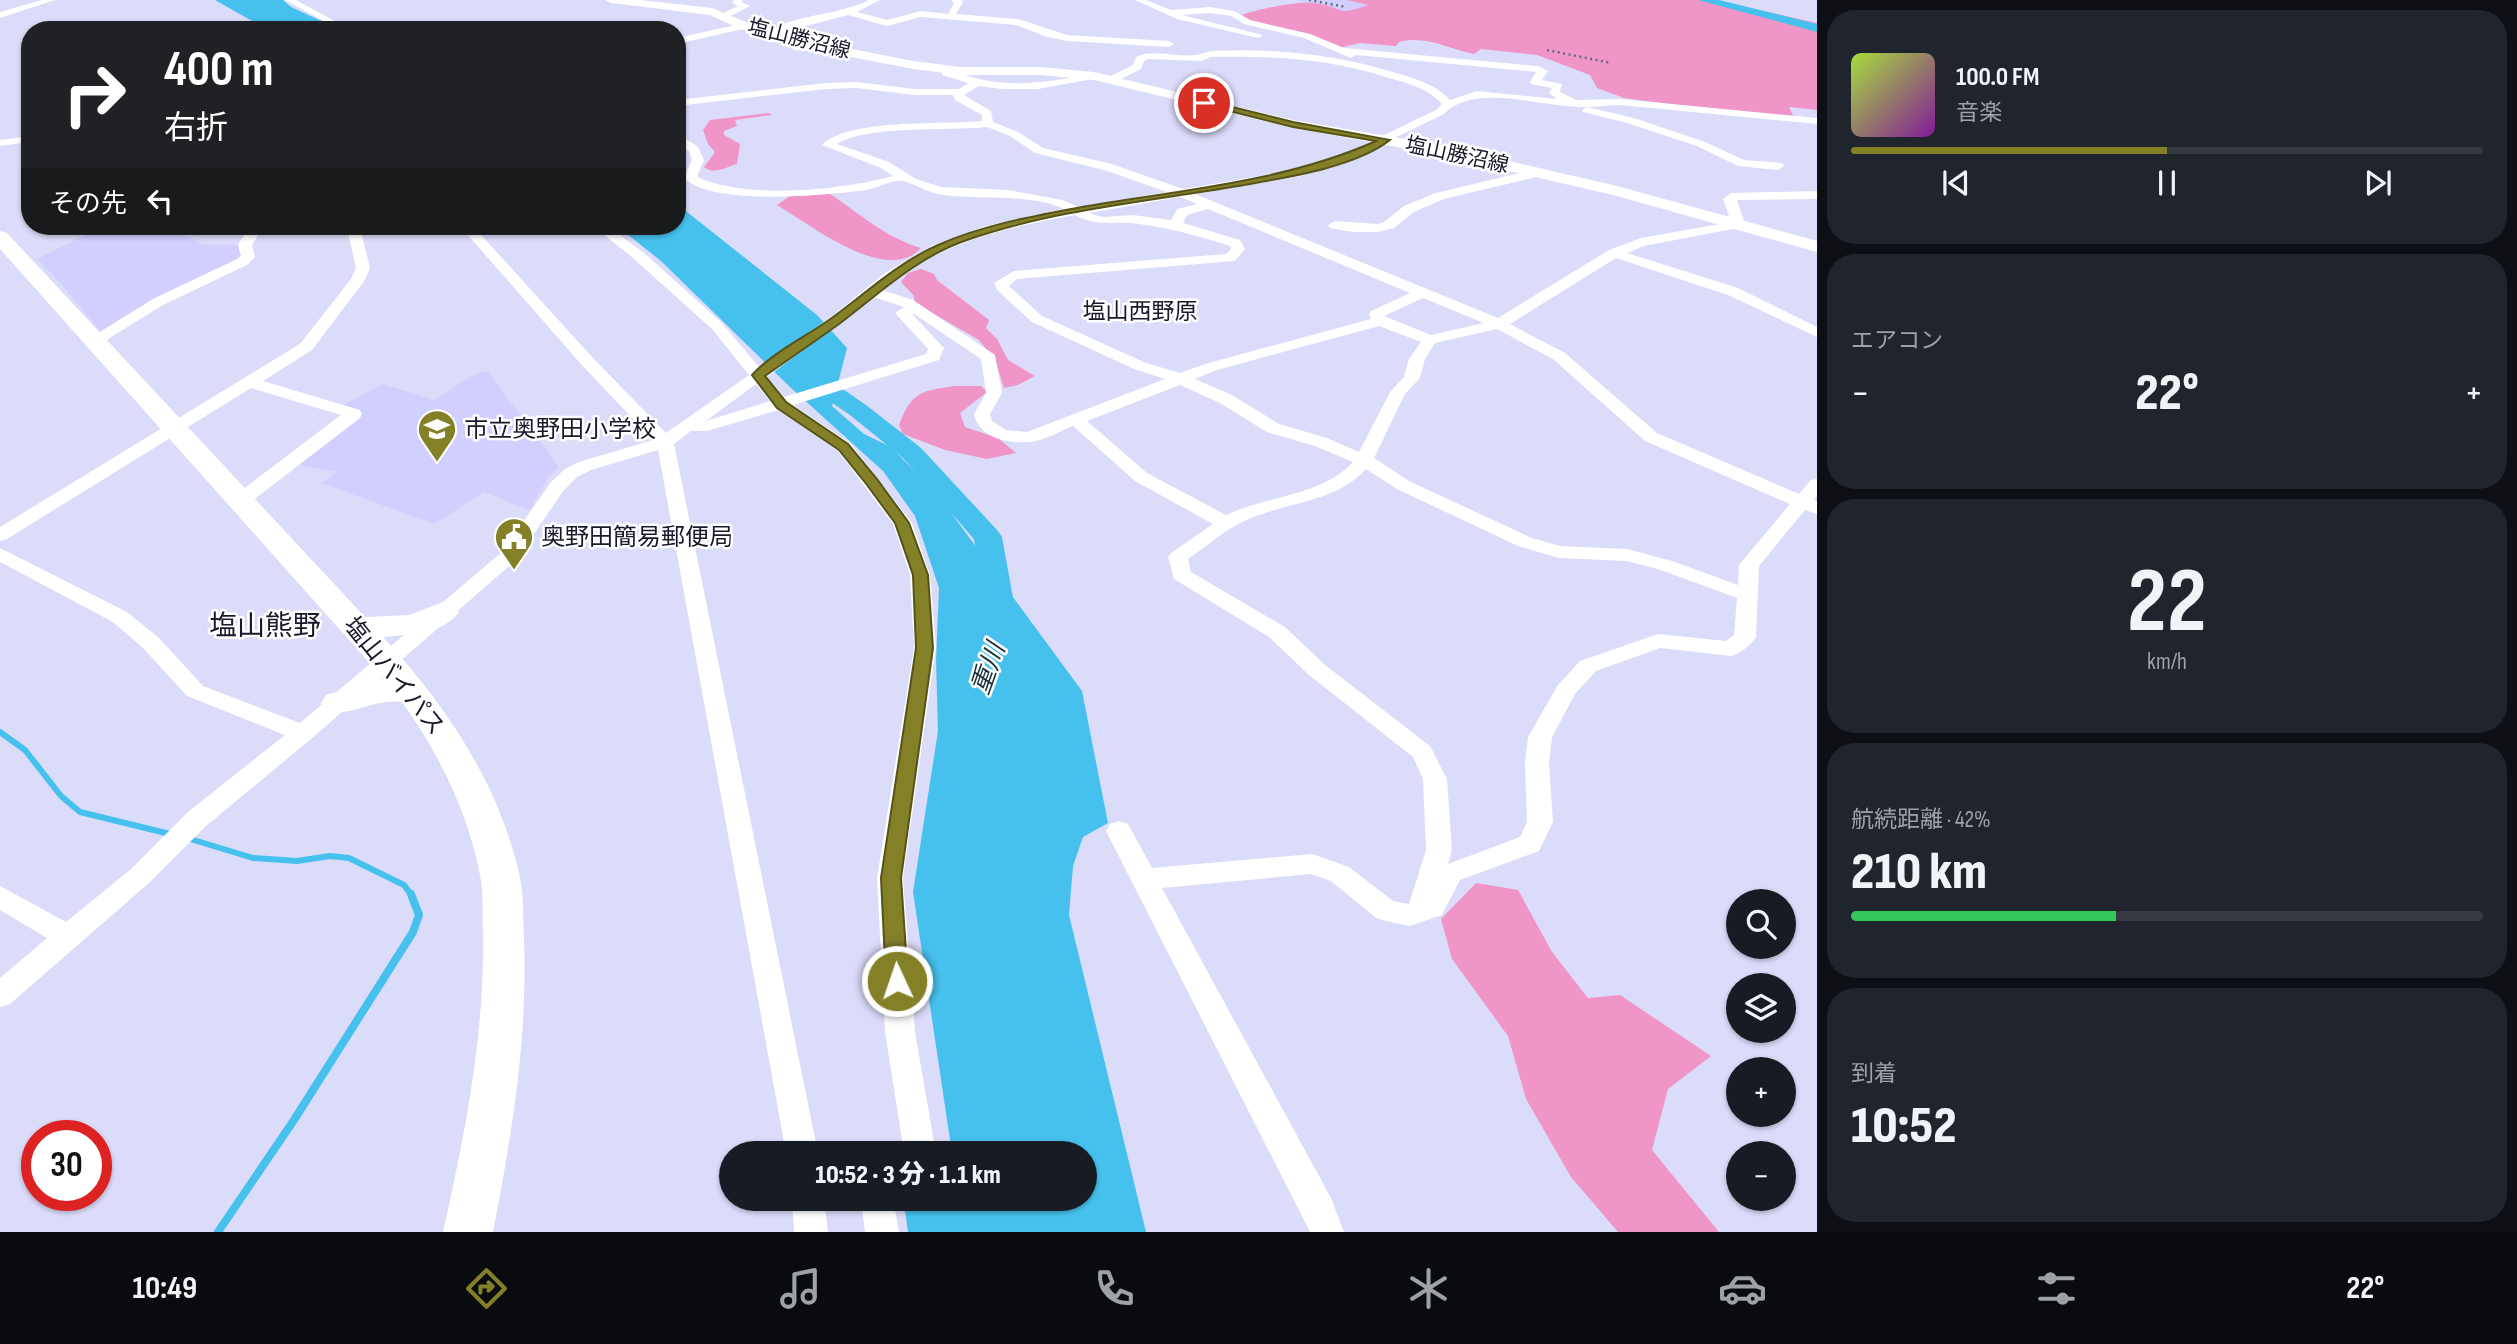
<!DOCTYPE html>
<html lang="ja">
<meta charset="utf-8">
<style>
:root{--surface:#171b24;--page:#20242c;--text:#f1f3f6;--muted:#9ea1a6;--line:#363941;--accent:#848028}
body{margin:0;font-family:"Sofia Sans Condensed","Noto Sans JP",sans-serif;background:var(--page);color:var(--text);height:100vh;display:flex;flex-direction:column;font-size:26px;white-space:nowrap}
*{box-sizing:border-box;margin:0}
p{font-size:23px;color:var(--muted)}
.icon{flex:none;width:38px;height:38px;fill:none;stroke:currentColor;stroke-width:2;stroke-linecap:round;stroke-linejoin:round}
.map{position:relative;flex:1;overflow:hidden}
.sheet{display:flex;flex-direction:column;gap:10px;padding:10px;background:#0d0f14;width:700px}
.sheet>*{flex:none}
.hud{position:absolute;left:21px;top:21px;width:665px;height:214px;border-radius:28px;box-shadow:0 2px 5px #0004;background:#202124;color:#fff;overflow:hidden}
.controls{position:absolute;left:1726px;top:889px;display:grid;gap:14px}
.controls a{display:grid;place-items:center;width:70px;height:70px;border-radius:50%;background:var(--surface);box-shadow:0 2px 5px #0004;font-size:35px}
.speed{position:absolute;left:21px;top:1120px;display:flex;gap:14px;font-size:35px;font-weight:700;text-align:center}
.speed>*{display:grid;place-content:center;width:91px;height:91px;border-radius:50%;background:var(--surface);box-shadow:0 2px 5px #0004;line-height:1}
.speed .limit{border:10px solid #d22;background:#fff;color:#111}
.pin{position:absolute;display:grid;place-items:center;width:60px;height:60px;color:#fff;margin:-30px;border:4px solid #fff;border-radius:50%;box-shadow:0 2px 7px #0007}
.me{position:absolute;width:77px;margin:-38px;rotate:357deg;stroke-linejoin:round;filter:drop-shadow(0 0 5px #0008)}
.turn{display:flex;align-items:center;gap:24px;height:147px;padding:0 28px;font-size:32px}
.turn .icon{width:91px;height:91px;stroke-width:2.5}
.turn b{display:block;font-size:49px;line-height:60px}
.then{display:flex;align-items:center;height:66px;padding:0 28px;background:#0003;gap:14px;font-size:26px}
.big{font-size:52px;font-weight:800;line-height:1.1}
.sheet .widget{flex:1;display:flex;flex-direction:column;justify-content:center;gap:10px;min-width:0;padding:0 24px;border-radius:28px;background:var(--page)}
.sheet .dial{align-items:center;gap:0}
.dial b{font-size:91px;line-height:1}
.song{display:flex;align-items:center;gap:21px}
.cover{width:84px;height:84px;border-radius:10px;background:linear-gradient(135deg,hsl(80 70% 55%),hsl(290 70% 35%))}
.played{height:7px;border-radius:4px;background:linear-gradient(90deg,var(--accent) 50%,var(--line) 50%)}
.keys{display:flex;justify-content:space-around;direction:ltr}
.heat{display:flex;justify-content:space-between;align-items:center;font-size:38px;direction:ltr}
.charge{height:10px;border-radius:5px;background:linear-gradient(90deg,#34c759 42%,var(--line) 0)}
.trip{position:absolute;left:719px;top:1141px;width:378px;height:70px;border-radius:35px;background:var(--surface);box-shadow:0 2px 5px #0004;font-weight:800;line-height:70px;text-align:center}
.dock{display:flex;height:112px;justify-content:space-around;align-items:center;background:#090b0e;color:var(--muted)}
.dock .icon{width:49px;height:49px}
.dock .active{color:var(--accent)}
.dock b{font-size:32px;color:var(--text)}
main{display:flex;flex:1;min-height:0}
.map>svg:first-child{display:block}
</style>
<main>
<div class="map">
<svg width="1817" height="1232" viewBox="0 0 1817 1232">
<rect width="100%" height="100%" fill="#dbdbfa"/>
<path fill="#d0cffe" d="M1297 0H1347L1370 4 1345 13Z
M104 226H148L194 239 202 245H245L248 257 101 332 63 286 37 259Z
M487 371 559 467 548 477 530 510 484 492 434 524 322 483 337 472 292 464 359 413 342 406 382 384 435 400 473 375Z"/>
<path fill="#f095c7" d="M1347 0H1714L1817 23V110L1789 107 1794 117 1699 108 1624 98 1597 88 1590 75 1537 55 1481 49 1474 54C1448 49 1426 35 1399 42L1396 46 1360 43 1339 48 1312 35 1247 21 1242 15C1257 9 1298 1 1314 3 1345 7 1334 17 1368 5Z
M769 113 772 115 735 120 737 126 724 131V135L740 144 737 164C726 167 714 175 704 167L715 152 708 144 703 130 710 120Z
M829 193C857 212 886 238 921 248 886 286 810 224 777 205L790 196Z
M921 269 934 274 937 280 989 320 986 328 997 339 1008 360 1035 376 1018 385 1004 388 995 360 979 340 915 303 914 296 901 282 908 273Z
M955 386H981L987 392 960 413 965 427 998 438 1016 453 987 459 945 450 903 434 899 425C912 391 921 391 955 386Z
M1476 883 1518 890 1552 952 1588 998 1620 995 1711 1056 1668 1089 1652 1150 1719 1232H1618L1571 1177 1526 1099 1508 1036 1452 959 1441 919Z"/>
<path fill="#46c1ee" d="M215 0H283L291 7 341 30H268Z
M677 204 817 315 847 348 832 406 864 434 891 447 938 495 1082 691 1108 823 1083 837 1073 866 1069 915 1146 1232H908L905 1211 916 1199H1085V1153H952L913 892 938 731 936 661 939 588 915 516 883 471 790 387 661 261 617 226H677Z"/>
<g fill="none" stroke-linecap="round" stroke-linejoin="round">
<path stroke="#46c1ee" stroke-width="6" d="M0 732 25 750 61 796 80 812 170 834
M187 838 253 858 297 861 330 856 349 858 404 885 412 896"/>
<path stroke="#46c1ee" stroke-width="8" d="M218 1232 294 1120 413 932 419 915 411 894"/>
<path fill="#46c1ee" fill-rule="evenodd" d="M1698 0H1719L1817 24V32Z
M801 364 809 366 866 405 921 448 998 531 1002 537 1015 609 1010 616 1000 618 990 616 985 609 974 539 903 458 850 415 793 376 790 371 793 366Z"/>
<path fill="#fff" fill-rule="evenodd" d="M42 0H55L0 18V12Z
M285 0H296L351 30H340Z
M734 0H743L742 2 750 6 727 18H721V14L738 6 732 3Z
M869 0H880L857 12 887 20 921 11 948 14 954 3 951 0H962L963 2 956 14 1018 19 1067 35 1169 41 1174 44 1169 47 1067 41 1047 37 1016 25 921 17 887 26 848 15 772 35 767 32C792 15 839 15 869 0Z
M1135 0H1146L1171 10 1210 7 1234 11 1250 20 1310 34 1344 48 1538 66 1548 71 1542 80 1562 84 1560 92 1576 100 1620 99 1817 118V124L1620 105 1587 107 1634 118 1705 142 1744 160 1782 163 1784 166 1778 170 1738 166 1697 146 1627 123 1583 112 1582 110 1587 107C1544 109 1476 81 1444 114L1351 159 1301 176 1195 194 1498 318 1609 250 1641 238 1731 222 1723 199 1731 193 1817 191V199L1737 200 1745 224 1743 227 1644 246 1627 253 1738 288 1817 327V337L1728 295 1616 258 1510 324 1565 353 1657 433 1799 494 1811 480 1817 479V496L1814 500 1817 501V514L1805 510 1759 566 1756 637C1750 646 1741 653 1731 656L1660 648 1596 671 1575 694 1552 737 1549 764 1553 822 1539 851 1460 880 1442 915 1410 926 1386 921 1376 918 1331 881 1311 874 1162 888 1331 1198 1344 1232H1310L1106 831 1110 824 1119 821 1128 824 1152 868 1312 854 1349 867 1393 901 1409 904 1426 850 1423 779 1413 757 1309 675 1269 637 1174 579 1168 557 1171 553 1213 524 1135 481 1073 426C1060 431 1044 441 1030 442 1008 444 979 438 974 414L986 393 981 359 914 314H912L944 348 939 360 793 405 850 443 912 523 930 575 936 647 903 878 915 1032 936 1153H904L885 1032 877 878 914 647 910 575 893 524 838 451 778 410 707 431H691L674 444 818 1153H786L658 450 591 470 577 477 564 490 516 560 311 739 206 826 149 883 10 1004 0 1007V978L47 938 0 910V886L66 922 131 869 188 812 285 735 187 696 143 648 113 622 0 562V548L127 612 159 638 203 686 300 723 502 552 551 482 565 469 579 462 653 440 580 363 460 226H473L592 357 666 433 749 375 712 329 633 258 593 226H607L643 252 722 323 759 367 831 317 885 273 933 245 986 226 1064 209C1029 193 980 200 943 195 928 193 916 184 903 181 894 179 876 188 867 190 826 195 714 207 684 178L692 160 689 151 677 142V133L698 147 704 160 697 177C747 200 841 190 893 176L881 168 822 145C849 118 943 125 982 121V115L955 100 953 95H915L856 88 826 89 677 106V100L826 83 856 82 915 89H959L968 83 942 75V70L947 67C992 91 1043 84 1094 73L1099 76 1098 78 1038 89H1002L979 86 964 95 991 111 993 122 1018 132 1043 148 1112 164 1183 189 1295 170 1343 155 1436 110 1442 104C1429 89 1407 83 1389 78 1326 58 1276 56 1211 57L1201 61 1148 59 1144 61 1141 69 1115 82H1107V78L1133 65 1136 57 1144 54C1161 51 1180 57 1197 55 1203 54 1207 51 1212 51 1274 48 1333 54 1393 72 1413 78 1436 84 1450 100L1477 91 1557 99 1549 93 1552 88 1531 84 1530 82 1536 72 1356 55 1351 58 1304 38 1244 24 1231 16 1210 13 1182 15 1263 35 1258 38 1177 19ZM987 127 1010 136 1035 153 1104 170 1167 192 1078 207 1063 200 1008 190 941 187 916 179 889 162 837 144C867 125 949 131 987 127ZM1180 197 1197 204 1177 209 1171 220 1133 215 1103 217 1089 213ZM1208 209 1410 293 1371 311 1369 314 1371 319 1205 364 1180 373 1146 363 1042 316 1009 286 1017 279 1235 261 1245 249 1240 240 1183 223 1187 215ZM1075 215C1099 228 1114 220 1139 224 1170 228 1199 236 1230 246L1231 249 1226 254 1014 271 994 283 997 290 1032 322 1134 369 1165 379 1027 432 1006 430 992 421 990 414 1002 393 995 355 913 300 882 290C937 244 1006 227 1075 215ZM874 297 904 307 895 313 928 349 926 354 784 397 767 377ZM1423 298 1484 323 1431 335 1384 316ZM1379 326 1421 342 1409 359 1404 377 1390 392 1359 452 1327 438 1279 424 1232 395 1195 379 1217 370ZM1497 329 1553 359 1645 441 1790 504 1739 565 1738 585 1672 561 1627 549 1560 546 1532 538 1409 481 1374 458 1405 394 1420 378 1425 359 1435 343ZM756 384 770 401 706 421ZM1180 385 1220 403 1267 432 1315 446 1353 462C1322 496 1266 496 1226 515L1147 473 1087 421ZM1366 469 1397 489 1518 546 1559 558 1626 561 1658 569 1737 598 1734 635 1726 641 1658 634 1580 661 1558 685 1528 737 1525 764 1527 822 1520 837 1448 864 1452 850 1447 779 1430 746 1325 665 1285 627 1191 572 1188 559C1206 547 1223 531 1242 522 1282 502 1335 504 1366 469Z
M744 23 747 24V28L677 44V38Z
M792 34 795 35V39L800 45 841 48 846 51 841 54 794 50 784 39Z
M30 136V142L0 146V140Z
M1537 169 1543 173 1541 176 1444 199 1414 212 1394 228 1378 232H1353L1330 228 1328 225 1335 221 1378 224 1384 222 1404 206 1436 193Z
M243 226H256L260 232 252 245 255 257 247 265 163 305 100 344H90L87 341 90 338 153 299 237 259 241 256 238 245 246 232Z
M313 226H371L361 232 370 268 365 280 312 350 263 381 360 410 362 414 360 418 248 504H234L232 500 234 496 341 415 251 388 7 539 0 541V527L300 344 351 279 356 268 348 233 319 230Z
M792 1199H824L828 1232H794Z
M861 1199H893L899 1232H865Z"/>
<path fill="#fff" fill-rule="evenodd" d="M605 0H640L712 8 748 23 842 47 913 61 961 67H1040L1094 72 1293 120 1435 144 1617 186 1817 241V252L1613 195 1435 154 1293 128 1094 80 1040 75H961L913 69 841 55 740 29 710 15 611 3Z"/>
<path fill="#fff" fill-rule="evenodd" d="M0 231 7 233 365 617 409 615 443 602 454 605 459 612C444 634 407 635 383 637 445 704 498 782 519 873 524 894 523 916 524 937 528 1037 512 1134 493 1232H443C465 1134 484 1039 483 938 482 917 484 895 480 875 468 812 439 754 402 702 372 698 351 718 326 711L321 703 326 695 383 678 0 249Z"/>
<path stroke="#696880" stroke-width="2.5" stroke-dasharray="2 3.5" stroke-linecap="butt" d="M1309 0 1346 7
M1547 50 1611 63"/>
</g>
<path fill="#848028" stroke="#56531a" stroke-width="2" d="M1204 100 1293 122 1390 140C1354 168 1283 178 1238 186 1150 201 1052 210 967 240 917 257 880 293 839 324 814 342 789 359 765 376L786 402 848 444 877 479 909 523 928 575 933 648 901 878 908 981 904 987 897 990 889 987 886 981 881 878 916 648 913 575 895 523 867 485 839 450 777 408 752 375C772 353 805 337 829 320 865 294 897 263 938 245 983 225 1033 216 1082 207 1181 190 1284 182 1376 141L1293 127 1201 104Z"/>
<defs>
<g id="school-pin" transform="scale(2.0125)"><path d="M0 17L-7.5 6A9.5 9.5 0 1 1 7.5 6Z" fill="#848028" stroke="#fff"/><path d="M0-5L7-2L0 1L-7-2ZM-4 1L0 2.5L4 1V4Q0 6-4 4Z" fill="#fff"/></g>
<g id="civic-pin" transform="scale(2.0125)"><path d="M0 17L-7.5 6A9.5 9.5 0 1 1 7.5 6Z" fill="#848028" stroke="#fff"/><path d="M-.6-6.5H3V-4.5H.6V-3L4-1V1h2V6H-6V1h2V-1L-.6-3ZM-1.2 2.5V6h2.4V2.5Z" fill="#fff"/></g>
</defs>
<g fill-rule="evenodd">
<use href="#school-pin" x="437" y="429"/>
<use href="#civic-pin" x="514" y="537"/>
</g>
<g text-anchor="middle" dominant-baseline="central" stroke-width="5" stroke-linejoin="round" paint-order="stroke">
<g font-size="21" fill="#1a182b" stroke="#fff">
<text transform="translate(799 39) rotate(14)">塩山勝沼線</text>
<text transform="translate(1457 155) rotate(12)">塩山勝沼線</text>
</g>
<g font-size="23" fill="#1a182b" stroke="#fff">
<text x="1140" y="312">塩山西野原</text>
</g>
<g font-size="24" fill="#1a182b" stroke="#fff" text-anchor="start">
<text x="464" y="429">市立奥野田小学校</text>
<text x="541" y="537">奥野田簡易郵便局</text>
</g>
<g font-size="24" fill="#1a182b" stroke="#fff">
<text transform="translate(394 676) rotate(51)">塩山バイパス</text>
</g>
<g font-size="26" font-style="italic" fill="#17313c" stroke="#fff">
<text transform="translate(989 669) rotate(-70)">重川</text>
</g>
<g font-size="28" fill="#1a182b" stroke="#fff">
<text x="265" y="626">塩山熊野</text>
</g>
</g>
</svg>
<div class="controls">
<a><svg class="icon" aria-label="search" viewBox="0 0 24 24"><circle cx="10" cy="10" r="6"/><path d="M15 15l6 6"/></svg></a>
<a><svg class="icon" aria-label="layers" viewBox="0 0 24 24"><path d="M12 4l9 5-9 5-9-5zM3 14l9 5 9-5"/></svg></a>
<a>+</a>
<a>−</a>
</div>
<div class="speed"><div class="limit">30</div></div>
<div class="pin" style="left:1204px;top:103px;background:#d93025"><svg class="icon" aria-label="arrive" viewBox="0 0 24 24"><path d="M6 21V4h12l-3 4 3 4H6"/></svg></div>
<svg class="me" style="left:897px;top:981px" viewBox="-20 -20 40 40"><circle r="17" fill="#848028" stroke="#fff" stroke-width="3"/><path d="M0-11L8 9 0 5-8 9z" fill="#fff"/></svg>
<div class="trip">10:52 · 3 分 · 1.1 km</div>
<div class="hud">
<div class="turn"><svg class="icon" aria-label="right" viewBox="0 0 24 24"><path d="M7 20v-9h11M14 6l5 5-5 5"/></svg><div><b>400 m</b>右折</div></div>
<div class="then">その先<svg class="icon" aria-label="left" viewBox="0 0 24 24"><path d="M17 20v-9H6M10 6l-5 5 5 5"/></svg></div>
</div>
</div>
<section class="sheet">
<div class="widget">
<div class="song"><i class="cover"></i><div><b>100.0 FM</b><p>音楽</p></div></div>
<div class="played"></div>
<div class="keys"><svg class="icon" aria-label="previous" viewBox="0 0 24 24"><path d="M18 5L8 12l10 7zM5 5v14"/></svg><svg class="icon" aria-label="pause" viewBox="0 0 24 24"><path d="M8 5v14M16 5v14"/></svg><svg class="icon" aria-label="next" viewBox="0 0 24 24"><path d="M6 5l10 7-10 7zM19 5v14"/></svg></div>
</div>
<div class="widget"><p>エアコン</p>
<div class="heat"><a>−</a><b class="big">22°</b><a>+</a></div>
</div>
<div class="widget dial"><b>22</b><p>km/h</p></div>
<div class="widget"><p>航続距離 · 42%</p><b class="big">210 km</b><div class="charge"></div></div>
<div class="widget"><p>到着</p><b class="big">10:52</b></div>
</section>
</main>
<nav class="dock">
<b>10:49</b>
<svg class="icon active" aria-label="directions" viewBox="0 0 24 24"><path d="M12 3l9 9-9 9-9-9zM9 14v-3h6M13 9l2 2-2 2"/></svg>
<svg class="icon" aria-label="music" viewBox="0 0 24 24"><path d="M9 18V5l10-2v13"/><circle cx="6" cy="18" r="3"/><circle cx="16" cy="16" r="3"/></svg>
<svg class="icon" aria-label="phone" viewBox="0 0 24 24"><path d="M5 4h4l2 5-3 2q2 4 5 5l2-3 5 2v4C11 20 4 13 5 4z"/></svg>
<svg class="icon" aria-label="climate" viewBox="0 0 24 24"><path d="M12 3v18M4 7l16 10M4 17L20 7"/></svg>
<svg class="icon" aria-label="car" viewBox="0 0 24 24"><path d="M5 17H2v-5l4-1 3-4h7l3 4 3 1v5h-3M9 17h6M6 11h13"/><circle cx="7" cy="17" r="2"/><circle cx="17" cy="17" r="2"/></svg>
<svg class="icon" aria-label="filters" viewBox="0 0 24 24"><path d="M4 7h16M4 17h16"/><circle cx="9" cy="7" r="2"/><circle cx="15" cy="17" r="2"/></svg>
<b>22°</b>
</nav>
